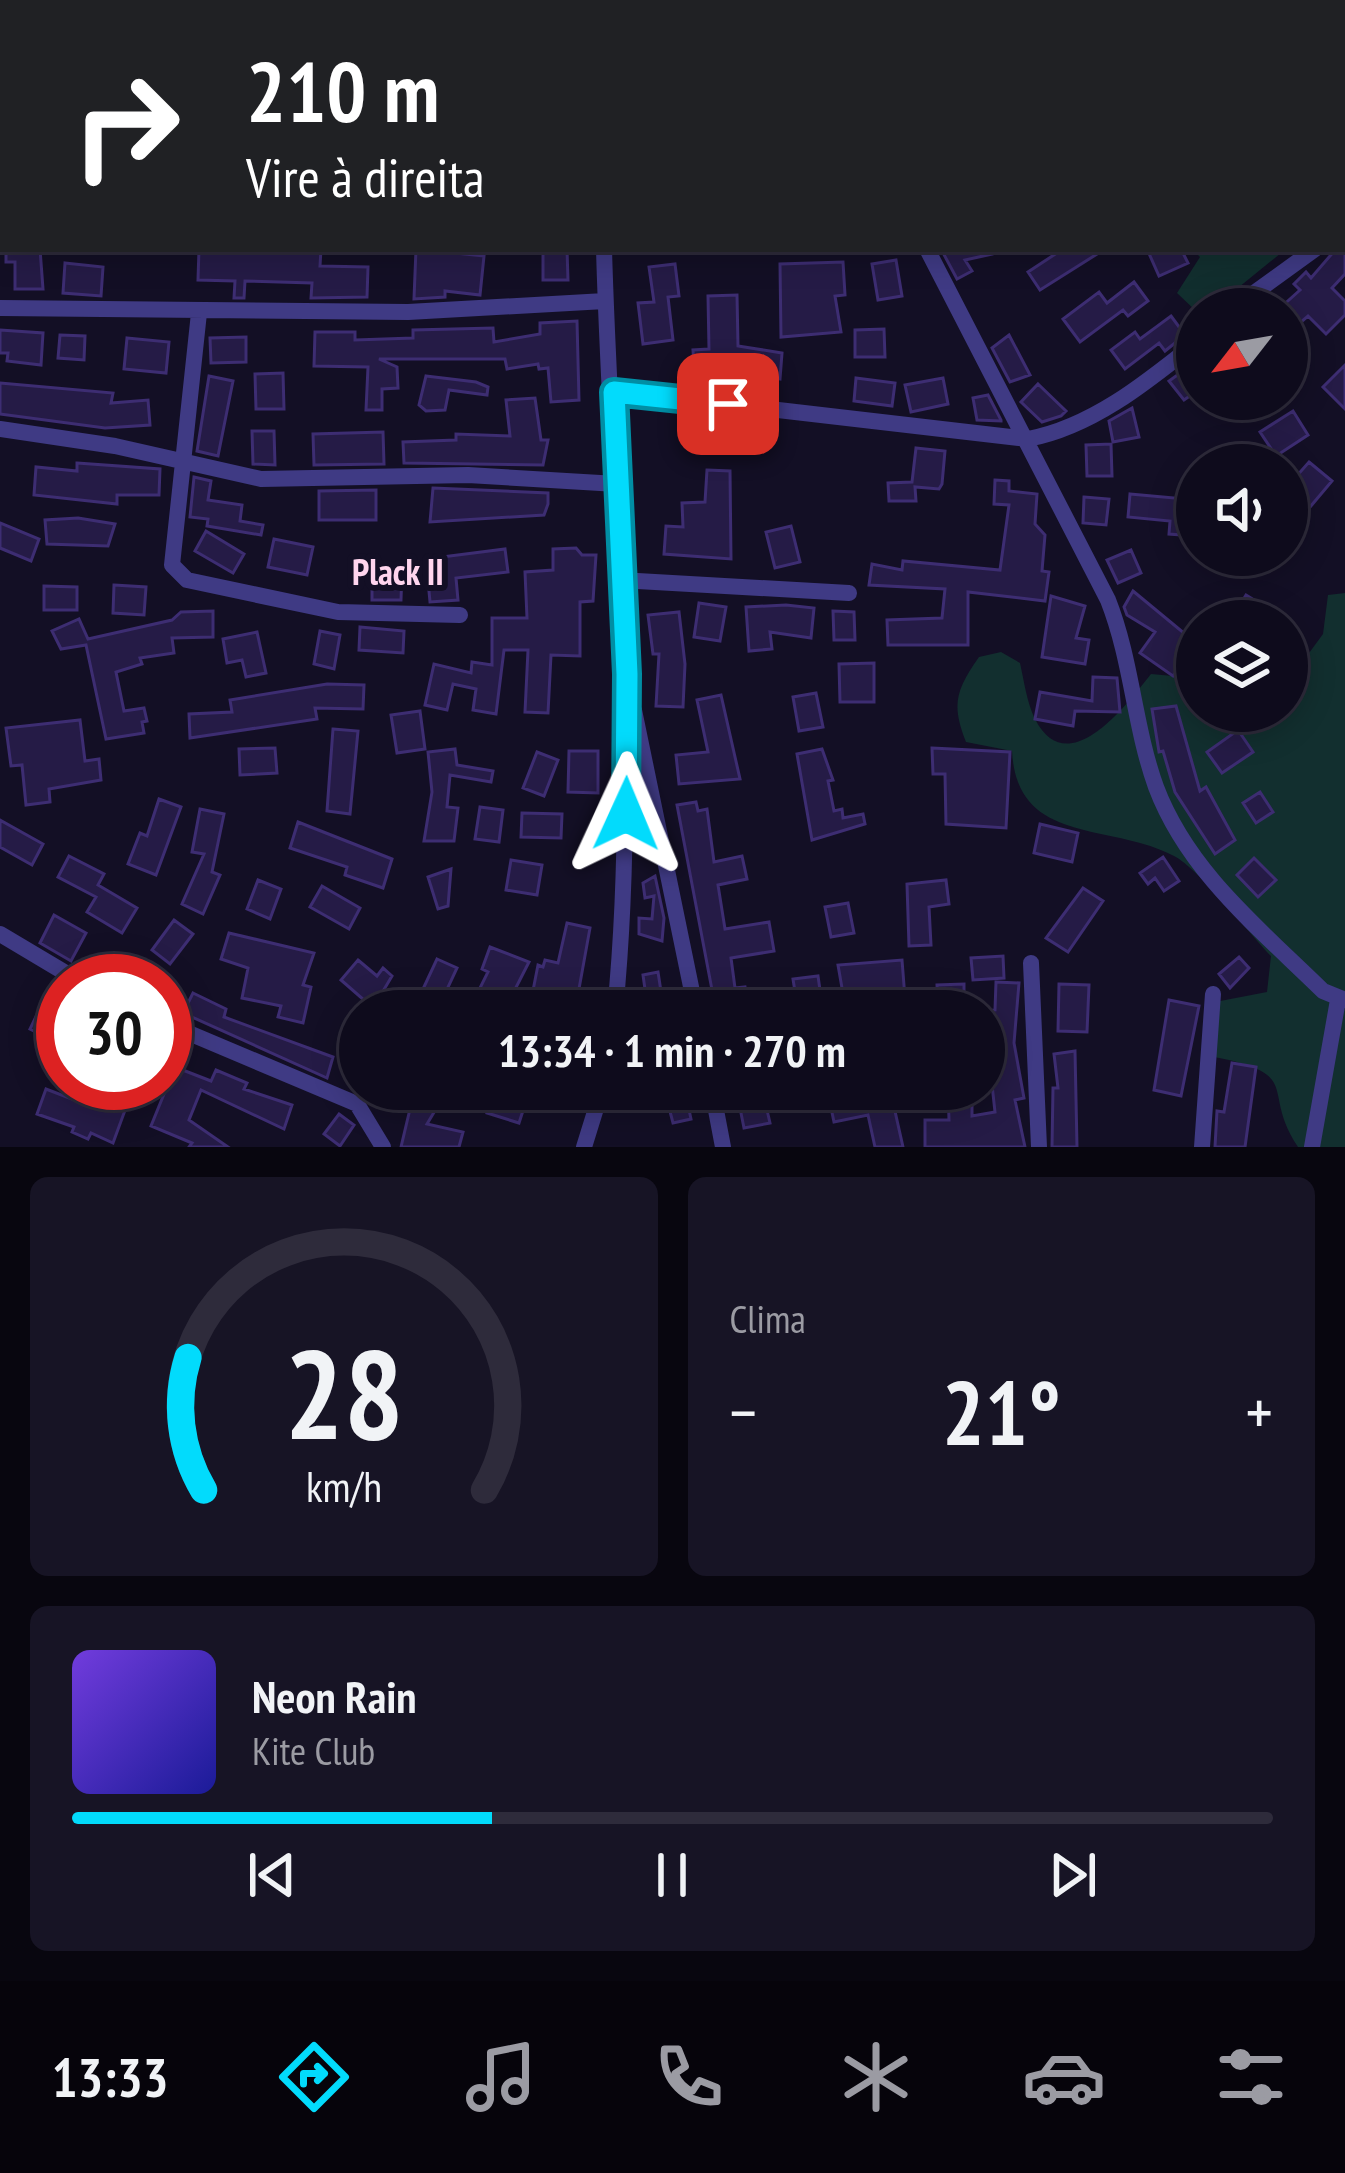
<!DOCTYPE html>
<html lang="pt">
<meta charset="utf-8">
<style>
:root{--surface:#0e0b1c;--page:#171425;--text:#f1f3f6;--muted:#9b9ba3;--line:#2e2b3b;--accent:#02dbfc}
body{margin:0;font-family:"PT Sans Narrow",sans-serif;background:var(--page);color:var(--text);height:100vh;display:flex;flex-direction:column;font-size:45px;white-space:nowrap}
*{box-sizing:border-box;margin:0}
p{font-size:39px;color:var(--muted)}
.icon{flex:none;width:66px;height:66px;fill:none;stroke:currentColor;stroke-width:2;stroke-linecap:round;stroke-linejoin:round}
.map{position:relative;height:1147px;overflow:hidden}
.drawer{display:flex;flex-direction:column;gap:30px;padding:30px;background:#08060f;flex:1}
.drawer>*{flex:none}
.top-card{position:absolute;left:0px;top:0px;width:1347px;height:252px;box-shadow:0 6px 30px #0003,0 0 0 3px var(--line);background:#202124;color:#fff;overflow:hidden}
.needle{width:78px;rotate:239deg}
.buttons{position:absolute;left:1176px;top:288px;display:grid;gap:24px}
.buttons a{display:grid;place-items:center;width:132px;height:132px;border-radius:50%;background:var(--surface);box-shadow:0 6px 30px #0003,0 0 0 3px var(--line);font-size:60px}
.speed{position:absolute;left:36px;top:954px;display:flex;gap:24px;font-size:60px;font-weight:700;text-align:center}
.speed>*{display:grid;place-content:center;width:156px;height:156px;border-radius:50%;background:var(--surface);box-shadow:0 6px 30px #0003,0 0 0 3px var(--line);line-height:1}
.speed .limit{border:18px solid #d22;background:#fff;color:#111}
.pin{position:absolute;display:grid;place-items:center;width:102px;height:102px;color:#fff;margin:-51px;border-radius:24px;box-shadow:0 6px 18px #0006}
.me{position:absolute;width:132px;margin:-66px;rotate:1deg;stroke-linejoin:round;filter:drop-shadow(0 0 9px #0008)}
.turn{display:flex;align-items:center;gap:42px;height:252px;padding:0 48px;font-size:54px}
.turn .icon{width:156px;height:156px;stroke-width:2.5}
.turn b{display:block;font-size:84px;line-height:102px}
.big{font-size:90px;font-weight:600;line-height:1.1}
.drawer .card{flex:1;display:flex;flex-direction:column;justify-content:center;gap:18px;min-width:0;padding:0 42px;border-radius:18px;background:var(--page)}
.drawer .dial{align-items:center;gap:0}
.dial svg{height:312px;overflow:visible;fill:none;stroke:var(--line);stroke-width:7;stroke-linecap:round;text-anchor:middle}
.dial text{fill:var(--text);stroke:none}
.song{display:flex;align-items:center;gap:36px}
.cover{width:144px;height:144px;border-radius:18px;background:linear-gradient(135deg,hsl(260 70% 55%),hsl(240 70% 35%))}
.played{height:12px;border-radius:6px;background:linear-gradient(90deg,var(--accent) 35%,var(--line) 35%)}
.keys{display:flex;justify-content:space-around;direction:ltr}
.heat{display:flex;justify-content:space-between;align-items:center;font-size:66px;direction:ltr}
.drawer .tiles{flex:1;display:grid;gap:30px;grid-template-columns:1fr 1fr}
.card:last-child{grid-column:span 2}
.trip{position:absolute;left:339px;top:990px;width:666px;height:120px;border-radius:60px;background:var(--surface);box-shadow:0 6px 30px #0003,0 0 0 3px var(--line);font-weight:600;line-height:120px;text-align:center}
.dock{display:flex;height:192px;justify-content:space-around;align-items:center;background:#06040b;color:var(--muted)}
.dock .icon{width:84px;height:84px}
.dock .current{color:var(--accent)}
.dock b{font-size:54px;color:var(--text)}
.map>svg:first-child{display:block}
</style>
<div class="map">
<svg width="1345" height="1147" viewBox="0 0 1345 1147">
<rect width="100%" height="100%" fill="#130f25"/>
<path fill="#122f2f" d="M1192 249H1286L1212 309 1197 312 1177 293 1200 257Z
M1345 593V1147H1298C1260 1091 1305 1074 1214 1057L1215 1002 1267 992 1271 956C1249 933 1198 868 1174 856 1109 822 1017 846 1012 751L966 742C951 704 956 690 979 657L1001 652 1020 663C1024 681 1027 703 1035 719 1068 784 1128 703 1151 674L1173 676 1197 666V711H1287V661L1301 664 1323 634 1328 595Z"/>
<path fill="#251b46" stroke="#3d2d72" stroke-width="3" d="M6 249H40L43 289H15V262H6Z
M199 249H321L320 266 368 267 367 297 311 298 312 283 245 281 244 298H234L235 281 198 280Z
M416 249 484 256 480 295 445 291V297L414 299Z
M543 249H567L568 280H543Z
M941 249H991L992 254 965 260 972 271 957 279Z
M1063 249H1105L1040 290 1028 272Z
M1147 249H1181L1188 263 1159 276Z
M1336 249H1345V274L1332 288 1345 301V315L1326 334 1308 316 1287 334V309H1279L1300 290 1294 284 1306 272 1311 278Z
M896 260 902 296 878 300 872 264Z
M843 262 845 295 835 296 841 332 781 337 780 264Z
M65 263 103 267 101 296 63 293Z
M675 264 679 296 668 297 673 340 643 344 638 303 654 302 649 267Z
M1134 282 1148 301 1128 316 1123 310 1080 342 1063 319 1099 292 1107 303Z
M737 295 738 346 782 353 780 379 763 376 760 395 741 393 743 371 717 372V381L695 382 693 350 709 349 708 296Z
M1171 316 1185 335 1165 351 1159 343 1125 369 1111 350 1135 332 1140 339Z
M577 321 579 400 551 402 548 368 539 369 538 364 507 369 505 359H379L397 367 398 388 382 389V410H366L368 367 314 366 315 332H355V340L413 338V330L493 328 494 342 540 334V323Z
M884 329 885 357H855V330Z
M0 330 43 333 41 365 7 361 8 353H0Z
M60 335 85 336 84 360 58 358Z
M1009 335 1030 375 1010 382 992 348Z
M246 337V362L211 363 210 338Z
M127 338 169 342 166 373 124 369Z
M1197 361V391L1184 400 1169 381Z
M1345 365V409L1323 387Z
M283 373 284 409H256L255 374Z
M209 376 233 381 218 456 197 451Z
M426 376 476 382 488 387 487 395 449 390 445 410 426 411 419 405Z
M856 378 895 383 892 406 854 401Z
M943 378 948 404 911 412 905 385Z
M0 383 113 393 111 403 148 400 150 425 105 428 0 414Z
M1038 384 1066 411 1061 416 1042 422 1021 402Z
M988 395 1001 420V421L977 420 973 398Z
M535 398 541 440H548L543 465 404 463 403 442 456 440V434L510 436 506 400Z
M1132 408 1139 437 1113 442 1109 421Z
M1293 411 1308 435 1276 456 1260 432Z
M252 431H274L275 465 253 464Z
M383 432 384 464 314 465 313 434Z
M1111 444 1112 476H1087L1086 445Z
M916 448 945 451 942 484 939 489 915 487 916 501H889L888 483 912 482Z
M1309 462 1332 481 1310 507 1287 487Z
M77 463 160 469 159 495H117V504L34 495 36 467 77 471Z
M707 470 730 471 731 559 664 554 666 526 683 527 682 503 705 502Z
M194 477 211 481 208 500 242 505 240 521 263 525 261 535 207 526 208 519 190 517Z
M995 480 1009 481V491L1037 494 1035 524 1045 535 1042 571 1049 572 1045 601 968 592V645H888L887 620 942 618 945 589 869 585 872 564 902 570 903 561 1000 570 1009 505 994 504Z
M433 488 548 493V504L544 515 430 522Z
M376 490V520H319V491Z
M1130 494 1197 500 1194 536 1169 534 1170 521 1128 517Z
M1084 497 1109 499 1106 525 1083 523Z
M78 518 115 524 108 546 47 544 45 520Z
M0 523 39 539 31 561 0 548Z
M791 526 800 562 775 568 766 532Z
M206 531 244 554 233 573 195 551Z
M274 539 313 547 307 575 268 567Z
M576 548 582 555H596L593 601 580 602V656L551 655 548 713 525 712 528 650H504L496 714 473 710 476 689 453 684 447 710 425 705 434 664 471 673 472 662 492 665V618H527L525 572 553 570V549Z
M505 549 508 572 456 578 458 600 430 602 426 559Z
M1131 550 1141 573 1118 583 1107 560Z
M372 561 402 569 401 600H372Z
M114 585 146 587 144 615 113 613Z
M44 586 77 587V610H44Z
M1133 591 1196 643 1173 676 1140 653 1155 632 1127 615 1124 607Z
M1246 595 1288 621H1230Z
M1051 596 1085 606 1076 638 1089 640 1085 664 1042 657Z
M699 603 726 607 720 641 694 637Z
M786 605 814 608 811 638 770 632 772 649 749 651 746 607Z
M213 611V637L172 638 174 653 140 658 142 664 116 672 124 711 144 708 147 721 142 722 144 733 106 739 86 645 61 649 52 631 79 619 88 639 172 620 181 612Z
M833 611 854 612 855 640H834Z
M679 612 685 664 683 707 656 706 659 654H653L648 615Z
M360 627 404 631 403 653 359 650Z
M320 631 340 635 334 669 314 664Z
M257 632 266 673 246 677 242 660 227 663 223 639Z
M874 663V702H840L839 664Z
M1093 677 1117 678 1120 712 1075 711 1073 726 1035 719 1040 692 1092 701Z
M327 684 364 685 363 709 315 708 317 719 190 738 189 714 232 712 230 700Z
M816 693 823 727 799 731 793 697Z
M721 695 740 779 679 784 676 755 708 752 697 700Z
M1176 706 1200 791 1206 787 1235 840 1215 854 1175 792 1163 751 1159 752 1152 709Z
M420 711 425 749 397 753 391 715Z
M80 720 85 761 99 759 101 780 49 789 50 802 26 805 22 765 11 766 6 728Z
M333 729 358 731 350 814 327 811Z
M1238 730 1253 752 1222 773 1207 752Z
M275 748 277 773 240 775 239 749Z
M932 748 1010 752 1006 828 946 824 945 774H933Z
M455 749 457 765 493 771 491 782 450 775 447 807 458 808 454 841H424L432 792 428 752Z
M822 749 833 780 828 781 834 811 842 809 843 818 863 814 865 824 812 840 797 754Z
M569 751H598V793L568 792Z
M537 752 558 760 544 796 523 788Z
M1260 792 1273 812 1256 823 1243 803Z
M159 799 181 807 156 875 128 864 140 833 147 836Z
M696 802 698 811 707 809 714 862 742 856 747 879 718 885 725 929 769 922 774 951 731 958 735 988 745 987 749 1011H716L677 805Z
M480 807 503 810 499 842 475 839Z
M200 809 224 814 212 872 220 875 203 914 182 904 204 854 192 852Z
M522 813 562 814 561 838 521 837Z
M0 820 43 844 32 865 0 847Z
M298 822 392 859 383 888 345 875 347 867 290 848Z
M1040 824 1078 833 1072 862 1034 853Z
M69 856 104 874 98 885 137 908 122 933 87 912 96 897 58 877Z
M1163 857 1179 881 1164 891 1155 878 1148 884 1140 873Z
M1254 858 1276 880 1258 897 1237 875Z
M511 860 542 865 537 895 506 890Z
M451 869 448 906 438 909 428 877Z
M655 876 664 918 662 941 639 934V918L652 919 654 896 645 898 643 883Z
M258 880 281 889 270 919 247 909Z
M946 880 949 904 929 907 931 945 909 946 907 884Z
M322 886 360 908 349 929 310 907Z
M1083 888 1103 901 1068 952 1046 938Z
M848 903 854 933 831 937 825 907Z
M54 915 86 933 71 961 40 943Z
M174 920 193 934 170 964 152 950Z
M567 923 590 928 575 1011H529L538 965 543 967 545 960 558 963Z
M229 933 314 953 303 985 311 987 303 1023 278 1017 281 1006 242 998 248 968 221 959Z
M490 947 529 962 504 1011 475 998 488 972 482 969Z
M1003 956 1004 978 973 980 971 958Z
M1239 957 1249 968 1230 988 1219 974Z
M437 959 457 968 443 998 423 989Z
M358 960 377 976 383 968 392 976 373 1008 341 980Z
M902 960 906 1011H846L838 965Z
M658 972 664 1011H648L643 975Z
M818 976 823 1011H798L793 979Z
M996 982 1019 983 1014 1043 1024 1098 1015 1100 1025 1147H925V1120H949L948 1089H972V1116L995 1112 984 1011 995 1010Z
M964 984V1011H938L937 985Z
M1059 984 1089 985 1087 1032 1058 1031Z
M193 993 226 1009 224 1017 333 1057 327 1078 183 1013Z
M1169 1000 1199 1006 1181 1096 1154 1090Z
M42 1004 63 1014V1045L30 1029Z
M1075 1051 1077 1147H1052L1053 1088H1058L1054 1054Z
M1232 1063 1256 1067 1245 1147H1215L1217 1111 1224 1112Z
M175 1067 211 1081 216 1070 247 1083 244 1089 292 1105 284 1129 201 1090 189 1120 228 1147H189L192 1143 151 1126Z
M111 1083H135L113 1143 91 1133 88 1139 72 1132 74 1127 37 1114 46 1089 85 1104 93 1085 107 1092Z
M422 1089H448L427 1124 463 1132 459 1147H401L410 1109Z
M495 1089 529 1092 519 1123 487 1113Z
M755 1089H799L801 1105 767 1110 770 1123 744 1128 737 1093Z
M866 1089H890L903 1147H875L868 1115 834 1122 829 1098Z
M685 1091 691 1119 673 1123 666 1096Z
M339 1114 354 1125 340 1146 324 1134Z"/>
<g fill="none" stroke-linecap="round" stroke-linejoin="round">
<path stroke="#3f3a84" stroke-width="16" d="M595 0 596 3
M21 3 22 0
M153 3V0
M414 3 415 0
M1297 3 1298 0
M0 47 3 49
M0 72 3 66
M1344 159 1345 160
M1344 229H1345
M604 249C611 504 640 756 615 1011
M927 249 1108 600C1132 661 1134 726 1156 787 1188 872 1260 929 1323 991L1345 1000
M0 308 408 312 605 301
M1232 309 1315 249
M199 313 172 565 187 580 338 612 460 615
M614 391 1028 439C1092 427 1147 382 1197 342
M0 429 115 446 261 479 468 475 617 484
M620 580 849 593
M634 710 696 1011
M0 934 79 981
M1031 963 1039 1147
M165 1023 357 1104 383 1147
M712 1089 723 1147
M584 1147 602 1089
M1202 1147 1213 994
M1312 1147 1338 1000"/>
</g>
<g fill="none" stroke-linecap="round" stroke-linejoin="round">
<g stroke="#018ea4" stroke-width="30">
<path id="route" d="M626 814 627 674 614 392 728 404"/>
</g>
<use href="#route" stroke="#02dbfc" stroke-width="21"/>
</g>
<g text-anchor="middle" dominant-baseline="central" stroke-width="12" stroke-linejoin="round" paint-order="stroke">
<g font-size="36" font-weight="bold" fill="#ffd5ee" stroke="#130f25">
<text x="398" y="571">Plack II</text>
</g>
</g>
</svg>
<div class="buttons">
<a><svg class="needle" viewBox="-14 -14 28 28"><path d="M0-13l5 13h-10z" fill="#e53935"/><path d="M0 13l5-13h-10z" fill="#9b9ba3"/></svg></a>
<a><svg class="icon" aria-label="sound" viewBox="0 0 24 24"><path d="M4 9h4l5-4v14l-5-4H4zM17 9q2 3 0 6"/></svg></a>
<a><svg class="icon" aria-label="layers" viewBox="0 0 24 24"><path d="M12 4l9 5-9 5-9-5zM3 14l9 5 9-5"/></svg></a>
</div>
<div class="speed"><div class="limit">30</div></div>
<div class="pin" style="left:728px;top:404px;background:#d93025"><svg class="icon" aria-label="arrive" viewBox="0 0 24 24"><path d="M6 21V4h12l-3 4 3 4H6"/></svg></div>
<svg class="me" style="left:626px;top:814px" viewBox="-20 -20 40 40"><path d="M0-17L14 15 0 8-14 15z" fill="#02dbfc" stroke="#fff" stroke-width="4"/></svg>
<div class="trip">13:34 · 1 min · 270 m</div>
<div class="top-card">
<div class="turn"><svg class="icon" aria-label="right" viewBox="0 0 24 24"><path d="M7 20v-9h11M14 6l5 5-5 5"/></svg><div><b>210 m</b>Vire à direita</div></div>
</div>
</div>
<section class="drawer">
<div class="tiles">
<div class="card dial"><svg viewBox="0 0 100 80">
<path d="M14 69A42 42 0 1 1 86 69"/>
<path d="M14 69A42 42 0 0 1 10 35" stroke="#02dbfc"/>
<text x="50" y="56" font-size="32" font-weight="700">28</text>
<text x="50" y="72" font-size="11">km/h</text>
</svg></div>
<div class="card"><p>Clima</p>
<div class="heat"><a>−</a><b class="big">21°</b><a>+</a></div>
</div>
<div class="card">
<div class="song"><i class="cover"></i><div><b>Neon Rain</b><p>Kite Club</p></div></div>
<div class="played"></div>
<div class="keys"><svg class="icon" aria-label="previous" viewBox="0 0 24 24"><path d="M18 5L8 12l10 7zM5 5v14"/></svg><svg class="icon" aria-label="pause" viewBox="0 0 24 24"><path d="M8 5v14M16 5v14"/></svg><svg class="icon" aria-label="next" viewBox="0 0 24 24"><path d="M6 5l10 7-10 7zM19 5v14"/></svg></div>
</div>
</div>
</section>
<nav class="dock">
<b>13:33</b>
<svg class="icon current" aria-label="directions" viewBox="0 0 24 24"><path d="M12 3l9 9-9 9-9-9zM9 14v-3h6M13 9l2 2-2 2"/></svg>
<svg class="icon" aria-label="music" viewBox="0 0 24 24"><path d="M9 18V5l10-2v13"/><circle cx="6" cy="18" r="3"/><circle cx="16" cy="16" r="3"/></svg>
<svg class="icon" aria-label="phone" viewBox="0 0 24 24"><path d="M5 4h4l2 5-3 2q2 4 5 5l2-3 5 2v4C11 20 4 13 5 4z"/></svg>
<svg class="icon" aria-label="climate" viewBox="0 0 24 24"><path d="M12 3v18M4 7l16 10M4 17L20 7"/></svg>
<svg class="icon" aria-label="car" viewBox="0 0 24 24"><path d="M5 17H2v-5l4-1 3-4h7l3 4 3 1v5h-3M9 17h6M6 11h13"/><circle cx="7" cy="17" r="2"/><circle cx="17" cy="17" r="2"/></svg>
<svg class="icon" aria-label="filters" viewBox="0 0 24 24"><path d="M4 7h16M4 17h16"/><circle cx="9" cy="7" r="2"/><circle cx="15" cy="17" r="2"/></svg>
</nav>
